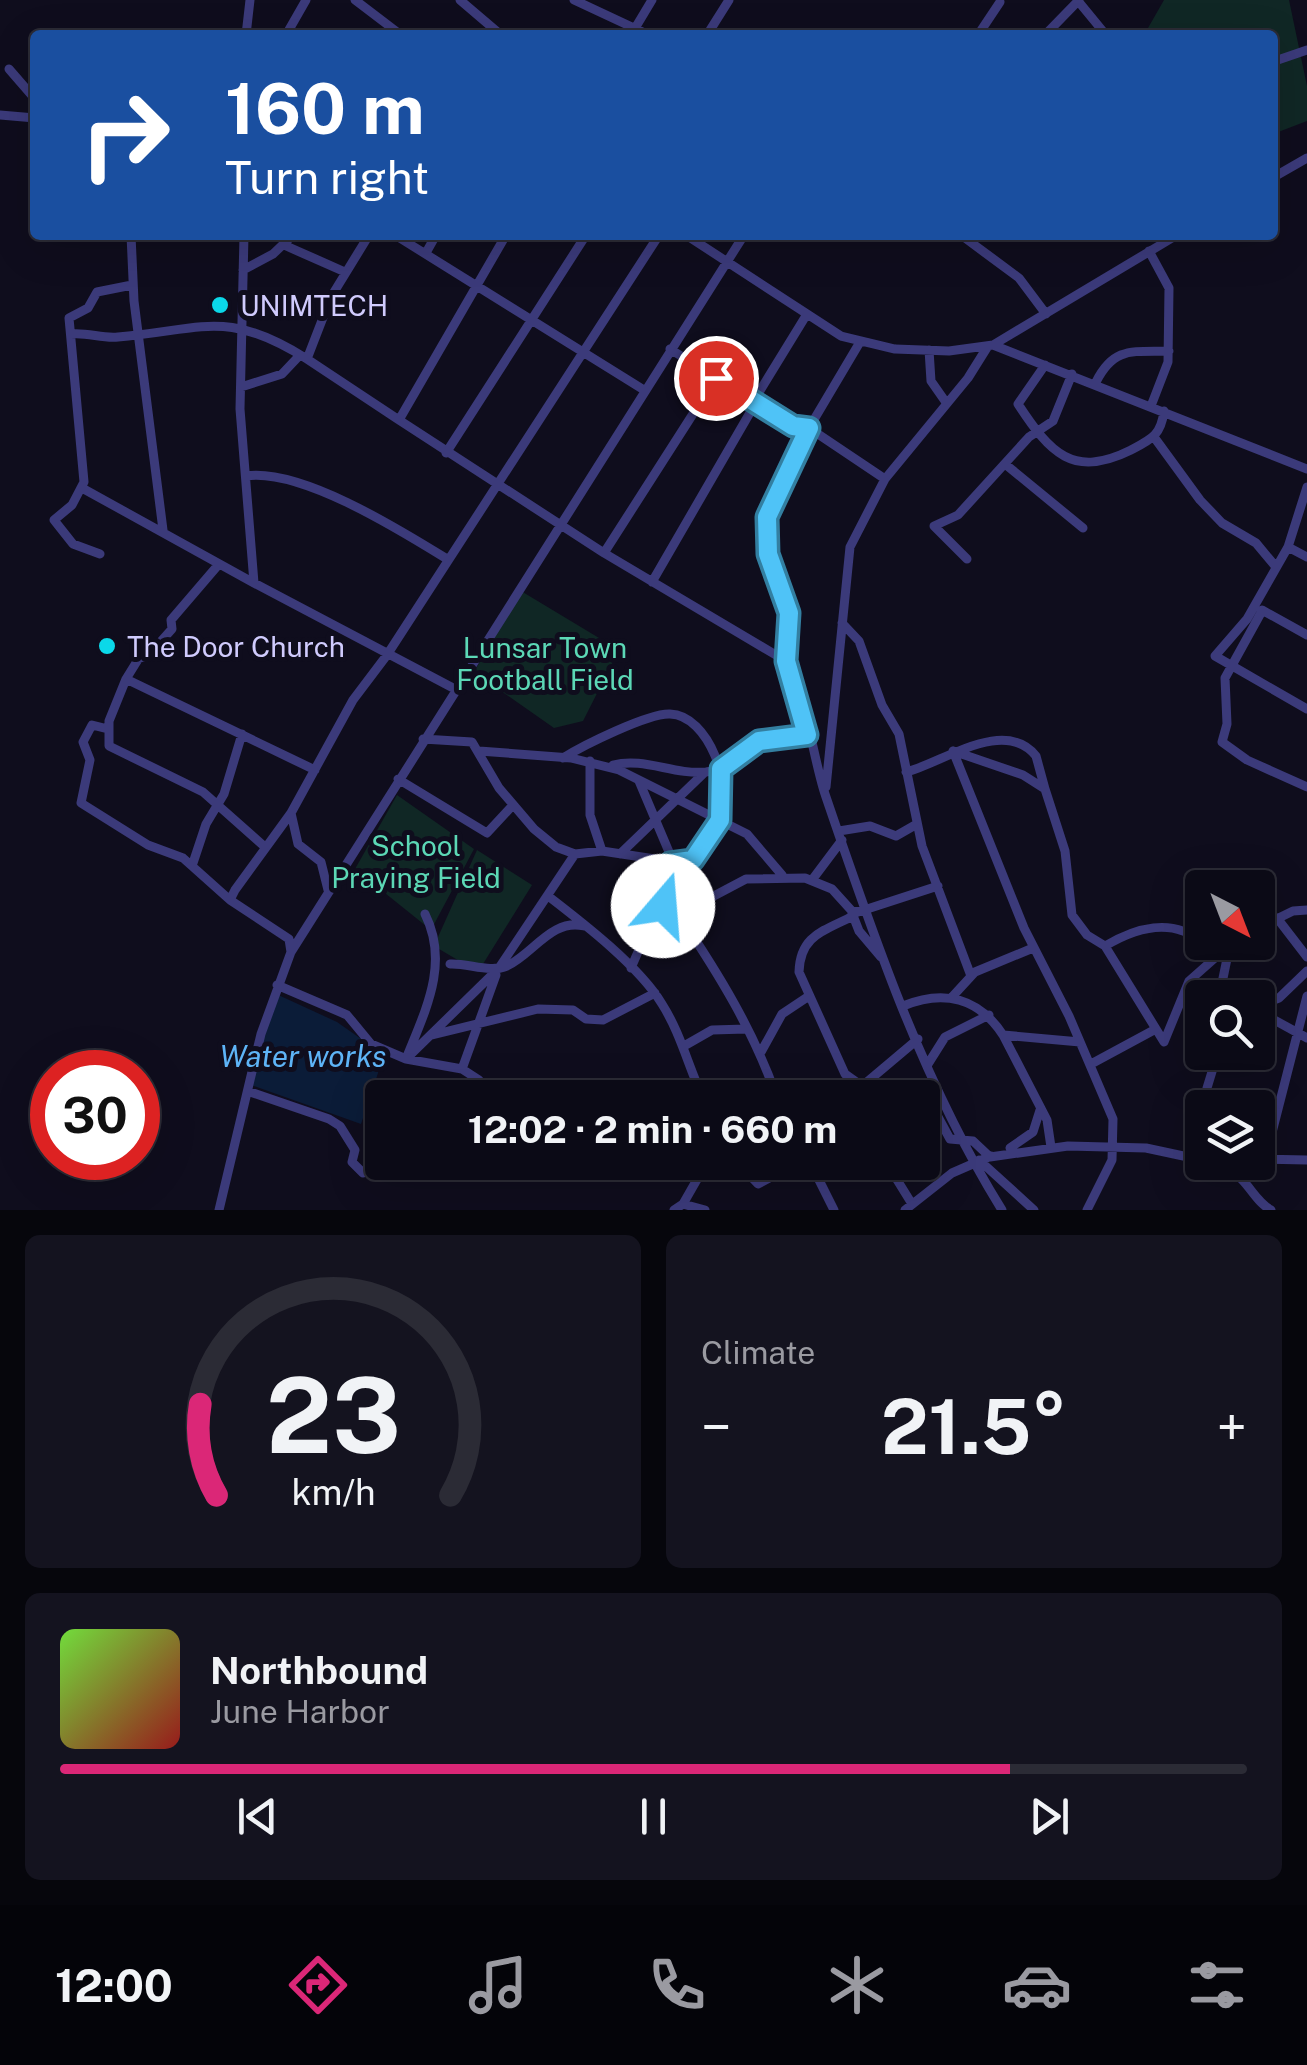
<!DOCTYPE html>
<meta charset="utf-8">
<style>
:root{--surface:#0b0a16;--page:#14131f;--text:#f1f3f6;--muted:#9a9aa1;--line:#2b2b35;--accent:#db2777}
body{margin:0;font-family:"Public Sans",sans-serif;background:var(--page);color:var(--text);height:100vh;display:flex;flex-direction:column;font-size:38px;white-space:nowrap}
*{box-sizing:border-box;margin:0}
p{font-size:32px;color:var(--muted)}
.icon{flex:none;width:55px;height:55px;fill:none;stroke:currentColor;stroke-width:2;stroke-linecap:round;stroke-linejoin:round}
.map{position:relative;height:1210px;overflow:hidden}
.side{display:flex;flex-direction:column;gap:25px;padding:25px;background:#06060c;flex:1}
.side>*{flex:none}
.top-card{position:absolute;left:30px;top:30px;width:1248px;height:210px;border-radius:10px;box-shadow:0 10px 40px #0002,0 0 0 2px var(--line);background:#1a4fa0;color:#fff;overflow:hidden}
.needle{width:65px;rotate:138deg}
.buttons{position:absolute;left:1185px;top:870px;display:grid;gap:20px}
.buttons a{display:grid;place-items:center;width:90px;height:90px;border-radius:10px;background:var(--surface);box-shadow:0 10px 40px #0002,0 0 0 2px var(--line);font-size:50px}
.speed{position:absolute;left:30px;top:1050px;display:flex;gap:20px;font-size:50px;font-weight:700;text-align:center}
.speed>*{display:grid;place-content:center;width:130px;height:130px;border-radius:50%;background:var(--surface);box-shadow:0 10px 40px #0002,0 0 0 2px var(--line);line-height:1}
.speed .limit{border:15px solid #d22;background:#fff;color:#111}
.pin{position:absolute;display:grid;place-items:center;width:85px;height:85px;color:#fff;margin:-42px;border:5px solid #fff;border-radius:50%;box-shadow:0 2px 10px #0007}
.me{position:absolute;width:110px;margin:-55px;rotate:18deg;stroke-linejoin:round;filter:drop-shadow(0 0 8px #0008)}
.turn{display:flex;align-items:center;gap:35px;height:210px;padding:0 30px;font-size:45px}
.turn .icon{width:130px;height:130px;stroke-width:2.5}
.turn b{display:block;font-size:70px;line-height:85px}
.big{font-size:75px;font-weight:700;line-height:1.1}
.side .tile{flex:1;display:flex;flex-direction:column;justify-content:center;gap:15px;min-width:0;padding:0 35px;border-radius:15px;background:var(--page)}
.side .dial{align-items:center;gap:0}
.dial svg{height:260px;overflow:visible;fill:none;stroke:var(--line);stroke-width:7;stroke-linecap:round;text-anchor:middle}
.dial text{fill:var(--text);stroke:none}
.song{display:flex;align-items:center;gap:30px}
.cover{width:120px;height:120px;border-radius:15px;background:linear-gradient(135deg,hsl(100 70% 55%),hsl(0 70% 35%))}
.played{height:10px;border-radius:5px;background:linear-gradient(90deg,var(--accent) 80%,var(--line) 80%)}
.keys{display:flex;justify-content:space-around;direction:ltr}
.heat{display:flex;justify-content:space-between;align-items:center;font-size:55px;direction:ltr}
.side .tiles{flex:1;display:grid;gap:25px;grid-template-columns:1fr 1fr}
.tile:last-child{grid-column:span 2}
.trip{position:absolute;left:365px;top:1080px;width:575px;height:100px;border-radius:10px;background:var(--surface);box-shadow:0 10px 40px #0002,0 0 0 2px var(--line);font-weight:700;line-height:100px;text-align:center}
.tab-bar{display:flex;height:160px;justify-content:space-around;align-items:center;background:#040409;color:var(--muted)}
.tab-bar .icon{width:70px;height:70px}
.tab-bar .on{color:var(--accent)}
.tab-bar b{font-size:45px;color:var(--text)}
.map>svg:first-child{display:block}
</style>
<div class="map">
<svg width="1307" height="1210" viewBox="0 0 1307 1210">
<rect width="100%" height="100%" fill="#0f0d1d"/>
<path fill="#102725" d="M1164 0H1289L1307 86V121L1273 134 1272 35H1205L1202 31 1196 35H1144Z
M521 591 619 650 583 721 554 728 474 672Z
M397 795 474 849 431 930 355 869Z
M477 850 532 885 478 972 434 946Z"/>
<path fill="#0b1c38" d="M274 993 337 1022 384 1055 361 1124 251 1085Z"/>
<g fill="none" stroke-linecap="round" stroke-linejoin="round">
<path stroke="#3b3a7a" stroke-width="9" d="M355 0 401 35
M460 0 501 35
M574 0 649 35
M1078 1 1106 35
M246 35 250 0
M286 35 306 0
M631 35 652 0
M707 35 729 0
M978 35 1000 2
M1045 35 1079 0
M1272 62 1307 50
M9 69 35 99
M0 115 35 118
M1272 178 1307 158
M131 235 134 301 163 530
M244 235 240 409 254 583 455 689
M369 235 331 297 307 359 399 420 506 235
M395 235 644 390
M686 235 841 336 895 349 949 351 993 345 1177 235
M961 235 1019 278 1046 314
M284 245 345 272
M427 251 436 235
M1149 251 1169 288 1168 362 1151 406
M243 270 273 254 293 235
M71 334C87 332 103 339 118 337 203 330 226 308 307 359
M860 342 809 428 885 479
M993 345 1307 469
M670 349 716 378
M929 350 931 381 945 401
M1045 365 1018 404C1050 453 1073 479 1131 450 1152 439 1161 435 1164 411
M1096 382C1114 346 1133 352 1169 351
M241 387 282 374 300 355
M753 402 807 314
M399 420 604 553 786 661C803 683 814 762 825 794 873 935 923 1083 1002 1210
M1154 437 1200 500 1222 523 1256 543 1276 567
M446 453 586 235
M1005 464 1083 528
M246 476C301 468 400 530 447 559
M1307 487 1288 547 1247 619 1215 656 1307 709
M82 488 254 583
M1288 547 1307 557
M604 553 716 378 793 425 809 428C789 467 759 508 768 554 776 597 796 613 786 661
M100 554 73 544 54 520 72 505 84 482 69 318 88 308 97 292 132 285
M967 559 934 526 958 515 1029 437 1053 421 1072 374
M219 564 171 620 172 629 148 656 139 658 126 679 109 721V746L203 792 265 847
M652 582 755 404
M1262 610 1307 635
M1262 611 1225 678 1227 724 1222 742 1247 760 1307 787
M842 623 859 641 882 705 899 734 922 846 971 976
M126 679 315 770
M108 729 92 725 83 742 90 760 81 803 148 845 183 858 230 900
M423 739 472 742 499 788 534 829 556 847 575 854 602 851 688 864C700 854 714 834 720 820 734 788 709 715 670 714 648 713 582 746 563 758
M479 751 571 758 619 770 747 834 782 875
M953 751 1023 775 1045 789 1065 851 1072 915 1087 935 1105 946 1164 1042 1189 981 1233 942
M953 751 1024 928 1069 1016 1113 1119 1112 1160 1087 1210
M590 761V815L602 851
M613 765C644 757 673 775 706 772 729 769 735 753 753 744 766 737 791 739 807 735
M906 772C941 764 1004 716 1036 756L1045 789
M398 779 487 833 513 805
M639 781 672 859 659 925
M826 787 850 547 885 479 968 378 988 346
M291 813 298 844 321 862 328 890
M839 831 870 826 896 836 917 824
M620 854 704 773
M192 866 206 824 224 794 242 734
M812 880 842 840
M548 896C583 923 639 966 662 1004 681 1034 688 1066 703 1098
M852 913 859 931 881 957
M425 914C450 964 425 1011 406 1059L462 1069 479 1080
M679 915C718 973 754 1031 777 1098
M853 916C824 931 800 935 799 972L845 1074 859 1084 867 1082 918 1039
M1277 918 1307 957
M1258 928 1293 911 1307 910
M1105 946C1135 928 1172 917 1202 942
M291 952 289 939 230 900 235 890 291 813 353 700 387 655 659 235
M450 964C468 963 490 973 507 966 533 954 552 918 584 926
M631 968 644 938 657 926 746 879 805 878 832 889 851 910 858 912 938 886
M1189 981 1238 998
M277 985 347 1015 371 1044 406 1059 499 968 575 854
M1221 988 1230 944
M952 997 975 972 1033 948
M903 1006C944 989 979 998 1003 1035L1080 1042
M1258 1006 1279 998 1307 971
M1258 1011 1307 1038
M432 1035 538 1009 573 1010 586 1019 603 1020 655 993
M1003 1035 1047 1120 1051 1147
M684 1046 712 1030 746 1029
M761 1052 782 1014 809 996
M928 1064 945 1037 989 1015
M1091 1064 1154 1030
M462 1069 496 975
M867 1082 899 1092 925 1093 950 1139 973 1141 990 1157 1068 1146 1146 1148 1202 1160
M250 1092 329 1119 340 1126 355 1150 352 1162 363 1173
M853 1098 861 1084
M1213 1108 1207 1088 1218 1052
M1010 1148 1033 1132 1040 1110
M1266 1156 1307 996
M1258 1159 1307 1160
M979 1160 1034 1210
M737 1162 758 1184 799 1162
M810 1162 834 1210
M886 1162 912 1204
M1214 1162 1229 1170 1247 1162
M1229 1170C1249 1180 1253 1200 1271 1210
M683 1204 707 1162
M219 1210 261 1034 291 952 744 235
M674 1210 683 1204 705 1210
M905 1210 952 1173 991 1156"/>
</g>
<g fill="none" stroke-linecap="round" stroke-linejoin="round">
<g stroke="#337fa1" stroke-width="25">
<path id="route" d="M663 906 670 863 693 860 720 820 721 769 759 741 807 735 786 661 789 613 768 554 767 517 809 428 793 426 716 378"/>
</g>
<use href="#route" stroke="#4fc3f7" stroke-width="18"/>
</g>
<g fill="#0bd8e9" stroke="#0f0d1d" stroke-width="4">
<circle cx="220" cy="305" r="10"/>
<circle cx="107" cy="646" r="10"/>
</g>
<g text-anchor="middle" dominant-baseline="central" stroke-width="10" stroke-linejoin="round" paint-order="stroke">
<g font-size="28" fill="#d0cbfd" stroke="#0f0d1d" text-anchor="start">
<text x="240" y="305">UNIMTECH</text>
<text x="127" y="646">The Door Church</text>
</g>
<g font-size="28" fill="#5cd8b6" stroke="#0f0d1d">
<text x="545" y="647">Lunsar Town<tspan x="545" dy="32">Football Field</tspan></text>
<text x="416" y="845">School<tspan x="416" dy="32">Praying Field</tspan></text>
</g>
<g font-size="30" font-style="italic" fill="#5eb4f7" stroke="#0f0d1d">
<text x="303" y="1056">Water works</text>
</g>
</g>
</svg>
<div class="buttons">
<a><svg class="needle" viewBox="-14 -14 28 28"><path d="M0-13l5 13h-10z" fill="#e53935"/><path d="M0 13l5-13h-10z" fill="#9a9aa1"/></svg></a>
<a><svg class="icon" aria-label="search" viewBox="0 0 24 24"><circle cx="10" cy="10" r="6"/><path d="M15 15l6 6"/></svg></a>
<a><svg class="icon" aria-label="layers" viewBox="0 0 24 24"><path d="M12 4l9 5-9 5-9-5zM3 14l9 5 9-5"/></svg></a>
</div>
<div class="speed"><div class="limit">30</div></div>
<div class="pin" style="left:716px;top:378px;background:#d93025"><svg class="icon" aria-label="arrive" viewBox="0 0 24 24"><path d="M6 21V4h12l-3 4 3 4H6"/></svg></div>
<svg class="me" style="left:663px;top:906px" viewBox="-20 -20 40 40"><circle r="19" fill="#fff"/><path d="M0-13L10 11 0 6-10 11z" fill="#4fc3f7"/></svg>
<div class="trip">12:02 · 2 min · 660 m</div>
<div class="top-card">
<div class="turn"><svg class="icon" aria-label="right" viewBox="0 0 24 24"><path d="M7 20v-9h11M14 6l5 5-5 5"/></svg><div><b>160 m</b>Turn right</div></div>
</div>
</div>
<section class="side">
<div class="tiles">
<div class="tile dial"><svg viewBox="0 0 100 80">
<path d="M14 69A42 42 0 1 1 86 69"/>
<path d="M14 69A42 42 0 0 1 9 41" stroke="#db2777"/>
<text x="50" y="56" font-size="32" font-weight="700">23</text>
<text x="50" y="72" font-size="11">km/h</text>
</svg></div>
<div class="tile"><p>Climate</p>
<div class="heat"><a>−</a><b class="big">21.5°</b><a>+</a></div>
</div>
<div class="tile">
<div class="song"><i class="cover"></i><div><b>Northbound</b><p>June Harbor</p></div></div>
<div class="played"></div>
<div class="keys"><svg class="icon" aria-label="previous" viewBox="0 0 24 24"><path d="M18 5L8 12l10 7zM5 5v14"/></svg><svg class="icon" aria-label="pause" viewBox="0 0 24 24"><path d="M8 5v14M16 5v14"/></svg><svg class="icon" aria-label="next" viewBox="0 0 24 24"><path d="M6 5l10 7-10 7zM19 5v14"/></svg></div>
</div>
</div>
</section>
<nav class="tab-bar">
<b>12:00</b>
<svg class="icon on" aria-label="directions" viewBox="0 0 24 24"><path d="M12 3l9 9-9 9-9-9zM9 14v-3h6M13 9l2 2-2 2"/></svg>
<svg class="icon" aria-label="music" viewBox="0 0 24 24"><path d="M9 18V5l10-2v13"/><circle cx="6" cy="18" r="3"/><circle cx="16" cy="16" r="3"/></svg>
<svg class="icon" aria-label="phone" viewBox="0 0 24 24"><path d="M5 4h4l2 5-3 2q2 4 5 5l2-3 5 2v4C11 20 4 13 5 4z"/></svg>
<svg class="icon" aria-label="climate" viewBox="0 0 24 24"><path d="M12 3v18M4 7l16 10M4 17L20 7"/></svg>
<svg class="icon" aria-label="car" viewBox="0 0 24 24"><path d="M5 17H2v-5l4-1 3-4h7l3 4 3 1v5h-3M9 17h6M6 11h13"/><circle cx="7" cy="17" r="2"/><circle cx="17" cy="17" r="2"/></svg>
<svg class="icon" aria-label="filters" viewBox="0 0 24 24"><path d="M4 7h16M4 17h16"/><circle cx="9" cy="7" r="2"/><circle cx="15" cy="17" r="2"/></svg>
</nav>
